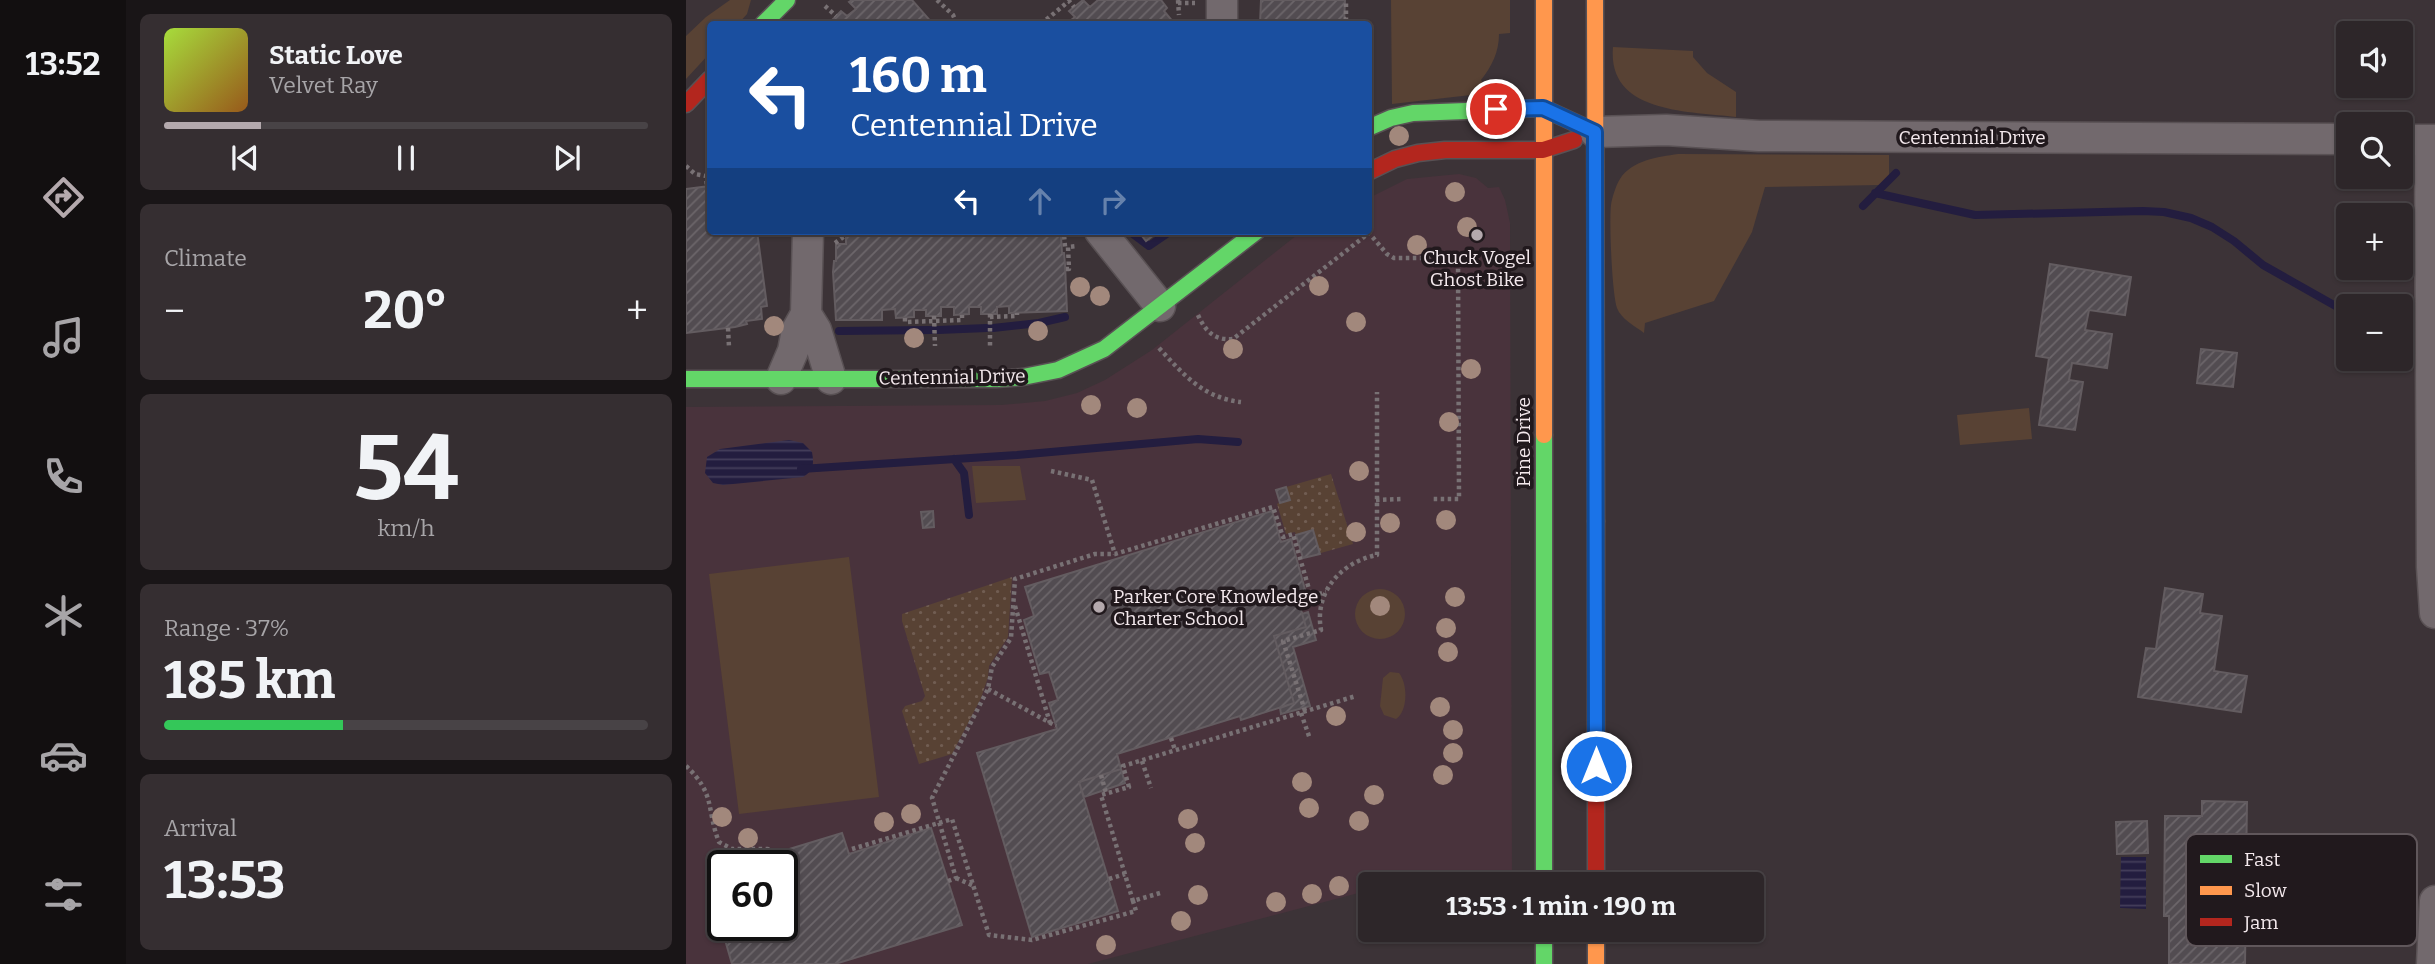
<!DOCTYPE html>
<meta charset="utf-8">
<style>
:root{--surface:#2d2629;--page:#352e31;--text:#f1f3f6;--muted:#a7a5a8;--line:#484346;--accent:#b4a9ad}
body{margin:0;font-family:Bitter,serif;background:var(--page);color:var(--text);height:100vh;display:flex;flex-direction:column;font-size:26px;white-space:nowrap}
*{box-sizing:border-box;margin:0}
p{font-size:23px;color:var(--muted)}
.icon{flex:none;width:38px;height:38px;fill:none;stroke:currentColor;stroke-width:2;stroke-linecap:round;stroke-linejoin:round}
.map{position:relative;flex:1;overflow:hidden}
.side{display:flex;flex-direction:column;gap:14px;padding:14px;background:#191517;width:560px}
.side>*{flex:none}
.banner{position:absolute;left:21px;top:21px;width:665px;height:214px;border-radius:7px;box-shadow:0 2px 5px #0004,0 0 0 2px var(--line);background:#1a4fa0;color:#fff;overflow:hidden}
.controls{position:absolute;left:1650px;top:21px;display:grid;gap:14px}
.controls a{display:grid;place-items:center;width:77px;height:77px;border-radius:7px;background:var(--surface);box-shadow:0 2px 5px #0004,0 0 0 2px var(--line);font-size:35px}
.speed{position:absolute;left:21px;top:850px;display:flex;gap:14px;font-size:35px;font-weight:700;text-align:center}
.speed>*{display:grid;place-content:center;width:91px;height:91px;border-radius:50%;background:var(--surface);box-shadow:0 2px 5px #0004,0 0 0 2px var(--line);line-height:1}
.speed .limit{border:4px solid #111;border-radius:10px;background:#fff;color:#111}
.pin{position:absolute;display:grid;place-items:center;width:60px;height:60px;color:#fff;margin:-30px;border:4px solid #fff;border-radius:50%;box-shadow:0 2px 7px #0007}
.me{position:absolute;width:77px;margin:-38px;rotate:0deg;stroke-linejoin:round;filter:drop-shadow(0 0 5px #0008)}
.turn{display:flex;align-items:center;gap:24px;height:147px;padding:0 28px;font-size:32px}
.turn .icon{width:91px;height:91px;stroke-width:2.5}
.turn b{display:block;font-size:49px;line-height:60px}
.lanes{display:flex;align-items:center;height:66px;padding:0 28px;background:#0003;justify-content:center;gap:35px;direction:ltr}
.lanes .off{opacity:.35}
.big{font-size:52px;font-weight:700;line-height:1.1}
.side .tile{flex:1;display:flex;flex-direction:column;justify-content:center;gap:10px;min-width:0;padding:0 24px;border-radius:10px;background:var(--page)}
.side .dial{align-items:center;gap:0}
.dial b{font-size:91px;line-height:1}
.song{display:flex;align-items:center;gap:21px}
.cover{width:84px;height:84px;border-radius:10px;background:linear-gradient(135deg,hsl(80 70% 55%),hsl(30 70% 35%))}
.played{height:7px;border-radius:4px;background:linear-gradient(90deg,var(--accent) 20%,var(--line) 20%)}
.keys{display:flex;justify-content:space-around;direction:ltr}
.heat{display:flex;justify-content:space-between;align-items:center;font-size:38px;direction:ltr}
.charge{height:10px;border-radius:5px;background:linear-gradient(90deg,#34c759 37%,var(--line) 0)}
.trip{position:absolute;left:672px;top:872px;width:406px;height:70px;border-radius:7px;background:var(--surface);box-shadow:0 2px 5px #0004,0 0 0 2px var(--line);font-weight:700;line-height:70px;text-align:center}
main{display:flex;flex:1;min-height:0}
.menu{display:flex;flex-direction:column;width:126px;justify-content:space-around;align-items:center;background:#120f10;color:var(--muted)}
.menu .icon{width:49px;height:49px}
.menu .selected{color:var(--accent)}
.menu b{font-size:32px;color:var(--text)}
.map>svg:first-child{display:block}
</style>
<main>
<nav class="menu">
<b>13:52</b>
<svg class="icon selected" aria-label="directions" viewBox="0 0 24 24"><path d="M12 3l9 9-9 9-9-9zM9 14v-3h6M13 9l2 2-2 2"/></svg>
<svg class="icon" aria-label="music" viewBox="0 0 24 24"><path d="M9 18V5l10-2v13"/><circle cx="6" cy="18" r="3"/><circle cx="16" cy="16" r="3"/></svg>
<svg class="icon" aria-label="phone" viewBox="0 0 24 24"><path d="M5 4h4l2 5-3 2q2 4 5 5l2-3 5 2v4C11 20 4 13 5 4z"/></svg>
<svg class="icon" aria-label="climate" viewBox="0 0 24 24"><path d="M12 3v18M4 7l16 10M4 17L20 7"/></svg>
<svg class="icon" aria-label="car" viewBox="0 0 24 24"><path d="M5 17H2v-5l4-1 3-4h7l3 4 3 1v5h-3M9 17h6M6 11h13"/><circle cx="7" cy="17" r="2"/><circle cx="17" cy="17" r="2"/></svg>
<svg class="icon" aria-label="filters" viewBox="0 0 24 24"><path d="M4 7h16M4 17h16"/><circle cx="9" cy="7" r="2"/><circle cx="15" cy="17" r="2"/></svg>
</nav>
<section class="side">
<div class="tile">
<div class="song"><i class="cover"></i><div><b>Static Love</b><p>Velvet Ray</p></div></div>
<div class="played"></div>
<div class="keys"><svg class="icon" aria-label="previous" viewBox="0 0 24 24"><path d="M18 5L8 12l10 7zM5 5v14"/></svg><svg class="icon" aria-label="pause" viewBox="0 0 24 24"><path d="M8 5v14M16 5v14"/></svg><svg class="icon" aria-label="next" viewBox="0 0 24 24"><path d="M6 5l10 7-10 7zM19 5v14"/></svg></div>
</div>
<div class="tile"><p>Climate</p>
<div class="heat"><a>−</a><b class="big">20°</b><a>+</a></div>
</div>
<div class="tile dial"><b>54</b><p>km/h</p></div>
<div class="tile"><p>Range · 37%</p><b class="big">185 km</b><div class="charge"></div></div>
<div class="tile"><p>Arrival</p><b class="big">13:53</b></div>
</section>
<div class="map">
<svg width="1749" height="964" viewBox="0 0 1749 964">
<defs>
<pattern id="park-dots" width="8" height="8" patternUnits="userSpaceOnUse" patternTransform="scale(1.75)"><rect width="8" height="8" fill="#584234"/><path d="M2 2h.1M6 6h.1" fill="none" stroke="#715d52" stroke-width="1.8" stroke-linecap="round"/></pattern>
<pattern id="water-rules" width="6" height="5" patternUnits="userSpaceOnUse" patternTransform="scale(1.75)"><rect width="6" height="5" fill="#231d3f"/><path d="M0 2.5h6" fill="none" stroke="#443e5b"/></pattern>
<pattern id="building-hatch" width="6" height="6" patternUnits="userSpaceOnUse" patternTransform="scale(1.75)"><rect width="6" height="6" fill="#524c51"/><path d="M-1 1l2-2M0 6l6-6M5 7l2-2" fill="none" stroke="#6c666a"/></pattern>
</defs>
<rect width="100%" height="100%" fill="#3c3337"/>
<path fill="#49333c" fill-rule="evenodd" d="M773 174 790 178 802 188 813 187 819 200 824 223 826 884H684V890L402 964H0V407L315 405 359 401 391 393 419 380 466 350 616 231H682L683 198 721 179ZM37 866H96V926H37Z"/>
<path fill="#584234" d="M44 0H65L61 14 52 24H24V53L0 79V36L20 17Z
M705 0H824V33L813 34C813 52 806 66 795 80L800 88 785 95 706 104Z
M927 47 1007 51V57L1021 73 1050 92V117C1004 111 921 114 927 47Z
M992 154 1203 155V176L1194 185 1079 187 1066 232 1028 301 959 323 958 333C949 326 935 319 931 308 926 293 923 222 925 205 926 198 930 185 934 179 946 160 972 157 992 154Z
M1343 408 1346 439 1274 445 1271 415Z
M286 466H334L340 500 290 503Z
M163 557 193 797 53 814 23 574Z
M669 614a25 25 0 1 1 50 0a25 25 0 1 1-50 0Z
M704 672 713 673C722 684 722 711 710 719L698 715 694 706 697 678Z"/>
<path fill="url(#park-dots)" d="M645 474 667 544 617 558 609 532 600 534 591 504 594 502 590 490Z
M326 577 322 637 303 666 302 677 295 698 266 754 233 764 216 711 219 706 236 701 239 696 216 621V614Z"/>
<path fill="url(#water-rules)" d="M103 440 117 443 126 452C128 463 128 471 117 477L37 485 27 483 19 473 21 457 34 449Z
M1435 857H1460V909L1434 908Z"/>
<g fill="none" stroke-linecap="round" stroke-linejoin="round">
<path stroke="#231d3f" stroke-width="8" d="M1189 193 1289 215 1457 211 1478 212 1505 218 1526 227 1548 241 1577 265 1662 313
M1177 206 1210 173
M443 231 463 246 485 231
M307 328 353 323 379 317
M252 330 301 328
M153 331 246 330
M268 459 278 473 283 515
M115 469 331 455 512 439 552 442"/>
</g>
<path fill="url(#building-hatch)" stroke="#635c60" stroke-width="2" d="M166 0H226L247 24H148L145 21 155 11 161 16 170 9 163 2Z
M397 0 404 7 412 0H475L481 8 478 11 488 23 380 24 389 17 383 11Z
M575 0H659L658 24H574Z
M24 186V231H71L81 306 75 307 76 319 60 321 61 324 49 327 0 333V189Z
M363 231 364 236H375L376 253H378L379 264 381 311 323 313V306L311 307V314H295V307H283V314L268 315V307H255V316H240V310H228V317L210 318 209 309 196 310V320H150L147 272 148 261H150V244H160V236Z
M452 231H473L460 241Z
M1364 264 1445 277 1439 315 1403 310 1399 330 1426 334 1421 368 1386 363 1383 380 1397 382 1389 430 1353 425 1363 358 1350 356Z
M1515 349 1551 353 1547 387 1511 383Z
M600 487 604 500 594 503 590 490Z
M247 511 248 527 237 528 235 512Z
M586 511 595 542 605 539 620 593 611 596 620 627 588 636 608 703 555 720 554 716 431 754 435 769 393 782 432 911 346 937 291 753 371 729 363 703 372 700 363 672 354 674 338 620 348 616 339 587Z
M627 530 634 554 617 558 610 535Z
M1479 588 1517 594 1514 613 1536 616 1528 671 1561 676 1555 712 1452 697 1460 648 1470 649Z
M622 612 630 640 607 647 624 706 595 714 594 708 608 703 588 636 620 627 616 614Z
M435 769 439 783 398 797 393 782Z
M1516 801 1561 802 1560 869H1583V893H1560L1559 964H1483V916H1478L1479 816H1516Z
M1461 821 1462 853 1431 854 1430 822Z
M245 828 276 925 149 964H46L31 912 37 911V926H96V866H90L87 854 156 833 163 854Z"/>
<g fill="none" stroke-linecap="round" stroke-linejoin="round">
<g stroke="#595154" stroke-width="33">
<path id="street" d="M536 24V0
M909 132 980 130 1073 136 1662 139
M1715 140H1749
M1744 140 1746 567 1749 613
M414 231 474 306
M120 314 130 330 145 379
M95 379 107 351 111 330 120 314 122 231
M1746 964 1749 901"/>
</g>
<g stroke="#595154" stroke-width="19">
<path id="fast" d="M77 24 101 0
M682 128 705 118 727 113 857 108 909 132
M0 379H310L337 377 372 370 418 349 571 231
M858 435V884
M858 929V964"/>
</g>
<g stroke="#595154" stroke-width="19">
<path id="slow" d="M858 0V435
M909 0 910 521
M910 929V964"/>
</g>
<g stroke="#595154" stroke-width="19">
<path id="jam" d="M0 104 24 79
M682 172 709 159 732 153 759 150H857L888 140
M910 521V884"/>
</g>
<path stroke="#787174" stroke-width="4.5" stroke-dasharray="3.5 3.5" stroke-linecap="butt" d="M251 0 267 15 271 24
M492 0 493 15
M492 3H509
M139 6 150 16
M658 19H660V0
M355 24 383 1 388 7
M0 166 9 174 20 176 21 187
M374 231 378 234 379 247H382
M149 243 160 235
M380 269H383L382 247 391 246
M304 314V346
M512 315C519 331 529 341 547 339L683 233 701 254 708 258H772L773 499H746
M248 316 249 346
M304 317 331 316V313
M219 318V322L276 320V315
M42 328 43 347
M473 348C497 374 517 398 555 402
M365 471 406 480 429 554
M690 500 715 499
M329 606 364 723
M302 689 370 726
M619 711 597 641 635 630C628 592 655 562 691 555V392
M615 713 624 739
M485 738 489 750
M456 761 465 788
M0 766C30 794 20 809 33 842L46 849H82L87 866
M415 775 420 793
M166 849 266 819 303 935 346 940 450 911 447 901
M270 878 288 886
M423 879 439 874
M262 881 270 878 246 798 302 689 306 667 325 638 329 579 409 554H429L587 507 597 537 607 534 625 596 640 592
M474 893 447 901 415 795 443 787 437 766 670 696"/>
<use href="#street" stroke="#72696d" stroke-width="30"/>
<use href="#fast" stroke="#63d668" stroke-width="16"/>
<use href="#slow" stroke="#ff974d" stroke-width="16"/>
<use href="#jam" stroke="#b3261e" stroke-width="16"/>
</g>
<g fill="#a2887c">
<circle cx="713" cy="136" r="10"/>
<circle cx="769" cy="192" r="10"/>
<circle cx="781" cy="227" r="10"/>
<circle cx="731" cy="245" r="10"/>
<circle cx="633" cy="286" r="10"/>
<circle cx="394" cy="287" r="10"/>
<circle cx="414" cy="296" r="10"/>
<circle cx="670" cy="322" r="10"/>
<circle cx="88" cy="326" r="10"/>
<circle cx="352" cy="331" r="10"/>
<circle cx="228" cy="338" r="10"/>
<circle cx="547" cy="349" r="10"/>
<circle cx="785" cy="369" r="10"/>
<circle cx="405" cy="405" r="10"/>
<circle cx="451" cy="408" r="10"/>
<circle cx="763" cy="422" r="10"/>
<circle cx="673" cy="471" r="10"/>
<circle cx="760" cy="520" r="10"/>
<circle cx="704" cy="523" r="10"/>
<circle cx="670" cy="532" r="10"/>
<circle cx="769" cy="597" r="10"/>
<circle cx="694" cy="606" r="10"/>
<circle cx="760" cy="628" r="10"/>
<circle cx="762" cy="652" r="10"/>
<circle cx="754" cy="707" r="10"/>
<circle cx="650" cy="716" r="10"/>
<circle cx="767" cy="730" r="10"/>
<circle cx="767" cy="753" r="10"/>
<circle cx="757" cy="775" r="10"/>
<circle cx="616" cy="782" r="10"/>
<circle cx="688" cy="795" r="10"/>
<circle cx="623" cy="808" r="10"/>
<circle cx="225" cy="814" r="10"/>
<circle cx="36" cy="817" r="10"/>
<circle cx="502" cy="819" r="10"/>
<circle cx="673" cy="821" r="10"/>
<circle cx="198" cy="822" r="10"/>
<circle cx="62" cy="838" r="10"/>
<circle cx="509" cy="843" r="10"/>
<circle cx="653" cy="886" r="10"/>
<circle cx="626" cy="894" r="10"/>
<circle cx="512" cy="895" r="10"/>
<circle cx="590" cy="902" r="10"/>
<circle cx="495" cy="921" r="10"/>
<circle cx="420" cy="945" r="10"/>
</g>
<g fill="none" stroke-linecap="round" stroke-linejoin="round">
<g stroke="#114b97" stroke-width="18">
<path id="route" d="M810 109 857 108 909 132 910 766"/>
</g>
<use href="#route" stroke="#1a73e8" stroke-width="12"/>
</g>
<g fill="#b4a9ad" stroke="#21191d" stroke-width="2.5">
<circle cx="791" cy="235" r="7"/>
<circle cx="413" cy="607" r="7"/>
</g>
<g text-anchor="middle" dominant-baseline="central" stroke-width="7" stroke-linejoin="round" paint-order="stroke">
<g font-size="19" fill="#f4e9ed" stroke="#21191d">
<text x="1286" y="137">Centennial Drive</text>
<text transform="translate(266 377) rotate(-1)">Centennial Drive</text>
<text transform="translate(837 442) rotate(-90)">Pine Drive</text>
</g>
<g font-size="19" fill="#f4e9ed" stroke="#21191d">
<text x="791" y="257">Chuck Vogel<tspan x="791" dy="22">Ghost Bike</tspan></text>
<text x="427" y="596" text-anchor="start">Parker Core Knowledge<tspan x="427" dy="22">Charter School</tspan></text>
</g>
</g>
<rect x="1500" y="834" width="231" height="112" rx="10" fill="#21191d" stroke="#60575b" stroke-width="2"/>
<rect x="1514" y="855" width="32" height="8" fill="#63d668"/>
<rect x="1514" y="886" width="32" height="9" fill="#ff974d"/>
<rect x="1514" y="918" width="32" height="8" fill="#b3261e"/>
<g font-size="19" fill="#f4e9ed">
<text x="1558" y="866">Fast</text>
<text x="1558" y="897">Slow</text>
<text x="1558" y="929">Jam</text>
</g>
</svg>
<div class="controls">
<a><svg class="icon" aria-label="sound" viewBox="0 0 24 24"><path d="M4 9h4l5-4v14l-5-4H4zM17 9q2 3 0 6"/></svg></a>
<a><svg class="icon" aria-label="search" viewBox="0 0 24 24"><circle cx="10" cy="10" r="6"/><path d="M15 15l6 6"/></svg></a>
<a>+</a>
<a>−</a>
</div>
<div class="speed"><div class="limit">60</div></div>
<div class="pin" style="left:810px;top:109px;background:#d93025"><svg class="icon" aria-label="arrive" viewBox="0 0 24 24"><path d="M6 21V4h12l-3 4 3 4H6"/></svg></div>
<svg class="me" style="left:910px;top:766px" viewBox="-20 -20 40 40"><circle r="17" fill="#1a73e8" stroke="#fff" stroke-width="3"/><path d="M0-11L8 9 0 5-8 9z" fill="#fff"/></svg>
<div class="trip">13:53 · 1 min · 190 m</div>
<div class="banner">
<div class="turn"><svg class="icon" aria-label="left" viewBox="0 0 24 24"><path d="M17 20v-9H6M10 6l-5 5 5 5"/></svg><div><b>160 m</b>Centennial Drive</div></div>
<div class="lanes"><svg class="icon" aria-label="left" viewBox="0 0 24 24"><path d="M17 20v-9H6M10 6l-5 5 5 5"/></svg><svg class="icon off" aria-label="ahead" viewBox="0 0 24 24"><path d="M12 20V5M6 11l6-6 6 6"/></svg><svg class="icon off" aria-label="right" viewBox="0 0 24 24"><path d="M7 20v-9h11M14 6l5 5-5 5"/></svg></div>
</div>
</div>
</main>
